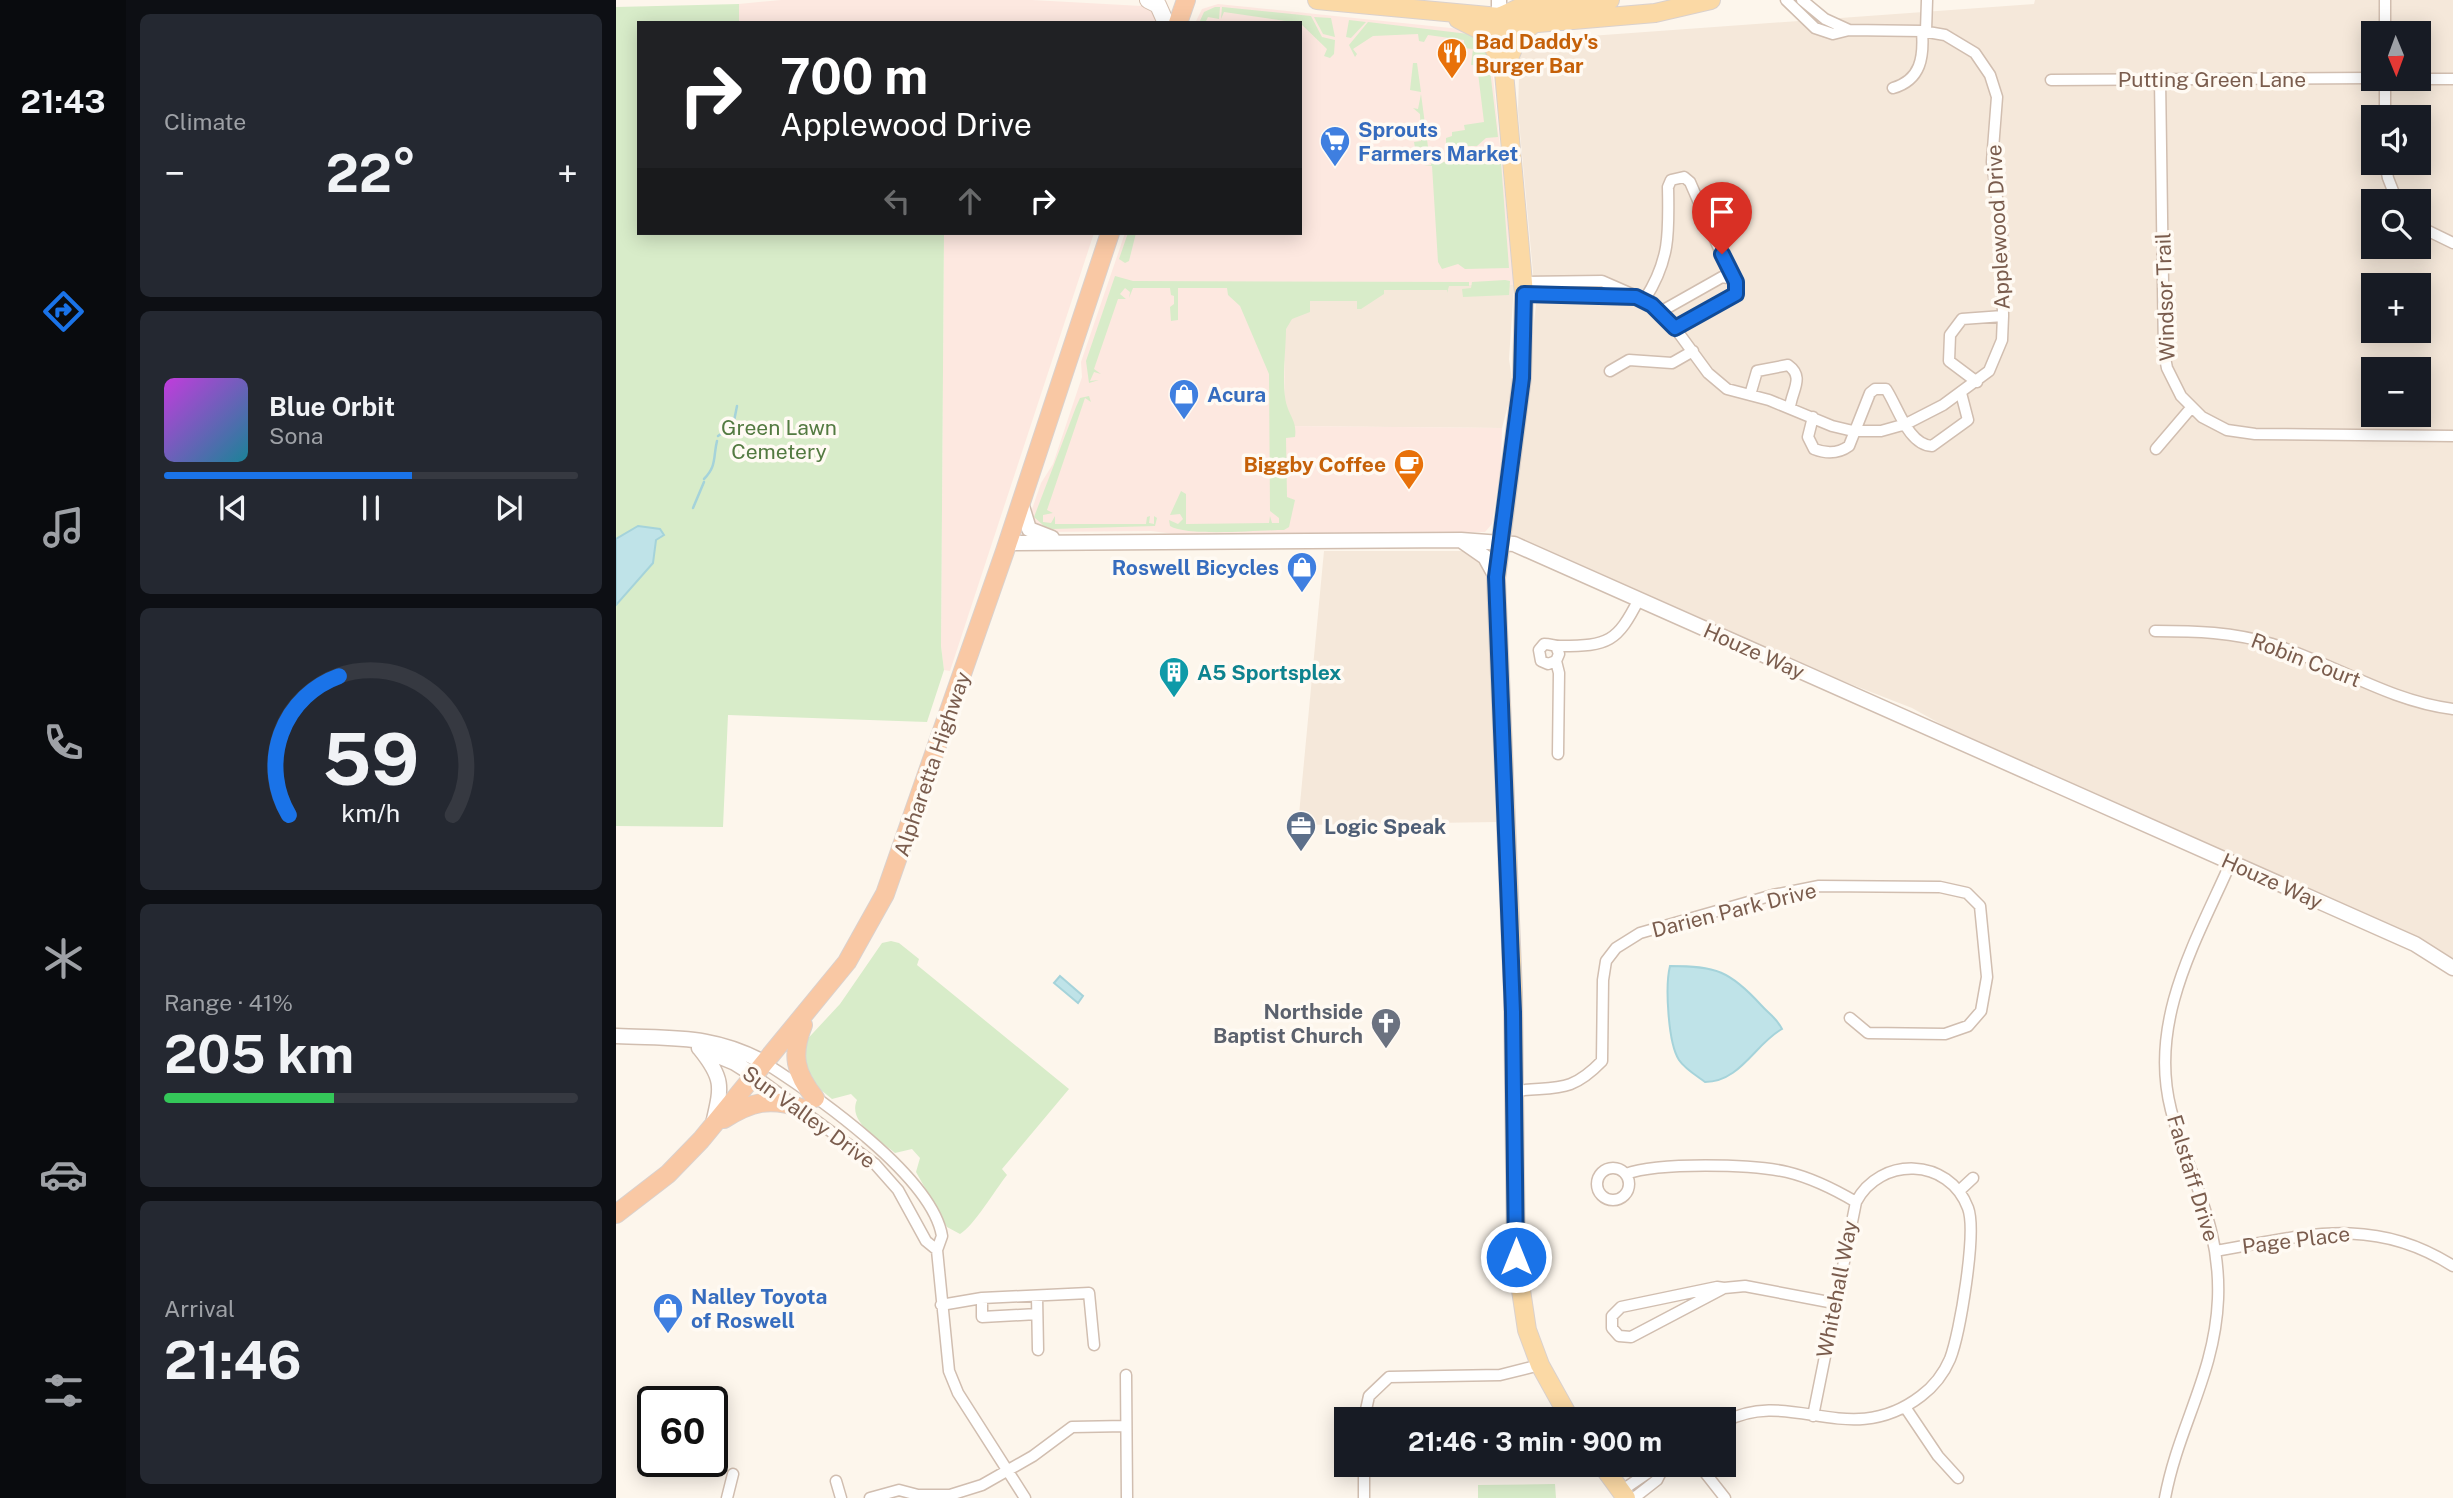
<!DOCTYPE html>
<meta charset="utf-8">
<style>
:root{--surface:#171b24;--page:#242831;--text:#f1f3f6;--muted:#9ea1a6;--line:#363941;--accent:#1a73e8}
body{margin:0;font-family:"Public Sans",sans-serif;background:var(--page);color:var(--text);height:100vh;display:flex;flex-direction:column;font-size:26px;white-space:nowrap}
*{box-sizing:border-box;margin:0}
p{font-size:23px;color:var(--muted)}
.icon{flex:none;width:38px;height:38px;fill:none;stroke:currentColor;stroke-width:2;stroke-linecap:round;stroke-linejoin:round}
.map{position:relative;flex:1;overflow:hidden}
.details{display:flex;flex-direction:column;gap:14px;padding:14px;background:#0d0f14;width:490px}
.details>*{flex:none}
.hud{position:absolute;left:21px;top:21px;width:665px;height:214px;border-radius:0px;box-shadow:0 4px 18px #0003;background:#202124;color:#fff;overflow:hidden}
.needle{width:46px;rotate:179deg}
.fabs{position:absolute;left:1745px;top:21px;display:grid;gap:14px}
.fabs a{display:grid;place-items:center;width:70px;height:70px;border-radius:0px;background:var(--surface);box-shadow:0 4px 18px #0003;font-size:35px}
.speed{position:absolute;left:21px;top:1386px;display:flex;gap:14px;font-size:35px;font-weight:700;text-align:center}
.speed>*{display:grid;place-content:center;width:91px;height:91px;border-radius:50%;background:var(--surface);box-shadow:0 4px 18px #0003;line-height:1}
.speed .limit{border:4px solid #111;border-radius:10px;background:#fff;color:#111}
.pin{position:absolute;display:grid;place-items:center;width:60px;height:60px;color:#fff;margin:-72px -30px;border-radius:50% 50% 50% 0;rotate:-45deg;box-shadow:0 0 7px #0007}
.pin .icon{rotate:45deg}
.me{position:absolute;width:77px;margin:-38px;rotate:0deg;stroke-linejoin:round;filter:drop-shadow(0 0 5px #0008)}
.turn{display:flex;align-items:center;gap:24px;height:147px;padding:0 28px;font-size:32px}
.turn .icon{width:91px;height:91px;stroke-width:2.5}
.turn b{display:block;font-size:49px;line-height:60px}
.lanes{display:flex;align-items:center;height:66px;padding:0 28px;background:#0003;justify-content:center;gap:35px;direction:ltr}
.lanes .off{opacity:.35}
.big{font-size:52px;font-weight:700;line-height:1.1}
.details .card{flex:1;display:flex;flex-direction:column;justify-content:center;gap:10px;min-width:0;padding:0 24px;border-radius:10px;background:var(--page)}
.details .dial{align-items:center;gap:0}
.dial svg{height:182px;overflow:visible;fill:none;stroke:var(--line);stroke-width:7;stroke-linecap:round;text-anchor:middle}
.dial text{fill:var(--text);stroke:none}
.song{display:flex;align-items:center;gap:21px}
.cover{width:84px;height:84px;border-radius:10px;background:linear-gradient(135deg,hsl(290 70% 55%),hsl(190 70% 35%))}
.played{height:7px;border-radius:4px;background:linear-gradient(90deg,var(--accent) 60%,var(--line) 60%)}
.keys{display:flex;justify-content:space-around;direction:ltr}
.heat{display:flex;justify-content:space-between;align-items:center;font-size:38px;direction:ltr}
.charge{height:10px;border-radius:5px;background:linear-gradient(90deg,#34c759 41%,var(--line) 0)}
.trip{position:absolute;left:718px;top:1407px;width:402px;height:70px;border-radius:0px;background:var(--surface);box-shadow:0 4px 18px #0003;font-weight:700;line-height:70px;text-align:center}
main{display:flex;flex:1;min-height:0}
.tab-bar{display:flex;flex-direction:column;width:126px;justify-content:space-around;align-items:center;background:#090b0e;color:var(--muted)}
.tab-bar .icon{width:49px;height:49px}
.tab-bar .active{color:var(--accent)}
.tab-bar b{font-size:32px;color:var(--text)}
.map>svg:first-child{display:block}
</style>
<main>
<nav class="tab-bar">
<b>21:43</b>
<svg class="icon active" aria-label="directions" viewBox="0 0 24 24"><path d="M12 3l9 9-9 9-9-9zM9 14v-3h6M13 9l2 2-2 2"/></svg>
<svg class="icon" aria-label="music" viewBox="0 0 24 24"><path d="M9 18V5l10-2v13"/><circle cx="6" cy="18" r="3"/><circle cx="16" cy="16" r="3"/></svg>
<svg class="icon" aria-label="phone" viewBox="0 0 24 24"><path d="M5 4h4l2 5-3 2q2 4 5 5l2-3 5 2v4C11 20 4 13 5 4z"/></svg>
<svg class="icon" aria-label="climate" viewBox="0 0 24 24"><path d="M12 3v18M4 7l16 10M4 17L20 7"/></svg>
<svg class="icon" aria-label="car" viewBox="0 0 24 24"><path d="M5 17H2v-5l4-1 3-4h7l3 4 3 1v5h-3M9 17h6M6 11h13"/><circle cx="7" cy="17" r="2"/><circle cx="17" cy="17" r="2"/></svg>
<svg class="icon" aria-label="filters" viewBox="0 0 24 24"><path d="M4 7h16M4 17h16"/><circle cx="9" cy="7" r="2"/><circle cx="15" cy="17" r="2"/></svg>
</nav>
<section class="details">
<div class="card"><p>Climate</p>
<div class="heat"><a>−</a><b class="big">22°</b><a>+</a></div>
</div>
<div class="card">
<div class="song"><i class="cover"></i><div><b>Blue Orbit</b><p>Sona</p></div></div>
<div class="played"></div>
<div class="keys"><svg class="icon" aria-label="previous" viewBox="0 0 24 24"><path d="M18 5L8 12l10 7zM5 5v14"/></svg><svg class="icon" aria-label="pause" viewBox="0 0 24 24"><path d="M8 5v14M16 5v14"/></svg><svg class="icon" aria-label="next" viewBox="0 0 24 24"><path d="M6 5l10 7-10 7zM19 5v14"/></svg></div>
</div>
<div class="card dial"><svg viewBox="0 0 100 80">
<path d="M14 69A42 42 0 1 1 86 69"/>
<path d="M14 69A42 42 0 0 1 36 8" stroke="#1a73e8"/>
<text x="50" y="56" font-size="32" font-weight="700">59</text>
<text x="50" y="72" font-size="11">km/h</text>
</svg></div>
<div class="card"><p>Range · 41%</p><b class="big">205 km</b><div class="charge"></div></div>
<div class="card"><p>Arrival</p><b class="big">21:46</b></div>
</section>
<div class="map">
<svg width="1837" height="1498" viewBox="0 0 1837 1498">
<rect width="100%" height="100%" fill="#fdf6ec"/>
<path fill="#f5e8da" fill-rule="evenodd" d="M1419 0H1837V968L1413 773 1296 708 1147 650 898 537 895 533 920 305 902 111 904 41 1418 4ZM1757 33H1802V79H1757ZM1757 117H1802V163H1757ZM1757 201H1802V247H1757ZM1757 285H1802V331H1757ZM1757 369H1802V415H1757Z
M668 284 898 285 893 359 897 386 886 428 669 426Z
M708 551H848L864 560 872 575 882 822 682 825Z"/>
<path fill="#fde8e0" d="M165 0H416L526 6 538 13 542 23H123V4Z
M602 4 854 30 874 47 898 285 668 284 669 426 886 428 885 464 876 524 869 532 664 535H566L535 531 420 532 414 515 425 483 437 464 466 377 465 362 509 233H684V23H579L586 9Z
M328 233H478L334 671 328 670 325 646Z"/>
<path fill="#d8ecc9" d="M123 4V23H23V233H328L325 646 328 670 311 722 112 715 107 827 0 826V7Z
M599 7H604L603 19 592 17 589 23H583L588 12Z
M606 7 695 16 706 37 719 40 718 54 714 58 708 56 711 49 684 23 608 12 605 19Z
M698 17 715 18 719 37 707 34Z
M733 20 750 22 735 38 730 37Z
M752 22 861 35 871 45 882 137 870 138 861 146H837L830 143V138L836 136V132L849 130 848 125 868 122 861 65H855L857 49 848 48V40L812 35 808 42 803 41 802 34 757 36 737 49 741 54 739 57 733 45Z
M797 63H801L805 92 794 90Z
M805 94 812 147 799 148 798 142 805 141 804 114 797 108 802 109Z
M880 159 885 162 893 268 849 269 842 264 826 269 822 262 816 166 808 165H815L816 160 821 164 835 160Z
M512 233H520L513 261 509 263 503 259Z
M499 276 517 281 853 282V286H833L831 293V290H768V294L745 309H741V301H694V312L676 319 670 329C670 350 665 387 671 406 675 418 681 423 679 437L670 438 671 497 679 500 673 527 668 530C644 530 572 537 554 526L553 520 562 524 567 519 564 514 554 515 565 491 570 494V524L653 523 654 516 656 523H663V518L654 511 653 374 624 306 612 295 611 288H562V320L555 321 554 307 558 304V296L555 295 554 288H517L513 298 514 292 509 288 504 294 510 299H502L478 369 485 374 478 372 474 381 483 380 473 383 470 361Z
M889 280 894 281 893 295 847 297 846 289 855 288 856 282Z
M473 396 475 402 469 398 431 510 437 513 427 515V522L435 523 439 516V524H530L531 517 534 516 533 523 538 524V516L541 518 539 526 436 529 428 526 418 517 460 407 464 398Z
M275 941 283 943 303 959 301 965 453 1089 386 1169 391 1175C379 1190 357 1227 344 1234L331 1227 300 1172 304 1158 296 1149 279 1153C264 1140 231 1122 241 1100L235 1094 216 1099 189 1077 184 1047 224 1004 266 943Z
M939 1484 940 1498H862V1485Z"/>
<path fill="#bfe3e8" stroke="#a5d3da" stroke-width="2" d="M22 526 44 529 48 535 40 540 37 563 0 605V539Z
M1054 966C1100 966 1114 971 1145 1005 1153 1014 1160 1017 1166 1029 1139 1044 1124 1082 1089 1082 1081 1076 1069 1069 1063 1060 1052 1043 1049 986 1054 966Z
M444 976 467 996 462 1003 438 983Z"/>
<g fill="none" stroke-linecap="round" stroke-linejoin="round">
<path stroke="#a5d3da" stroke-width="2.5" d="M102 436 117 426 121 406
M88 479C101 466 97 457 101 441
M77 508 88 482"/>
<g stroke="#d1beb0" stroke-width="13">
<path id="minor" d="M1186 0 1209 19 1233 30
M1310 31 1311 0
M1769 33V0
M1544 79 1548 353 1551 368 1565 396 1586 417 1611 430 1639 434 1837 436
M1769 79V117
M1793 79H1837
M1435 80 1757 78
M1277 88C1305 80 1308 57 1306 31
M1769 163 1772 178 1781 201
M1802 226 1837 243
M907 282 986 281 1018 295
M908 294H999L1029 299 1059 328 1092 373 1111 389 1153 400 1216 426 1237 431H1265L1290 424 1327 405 1373 371 1386 340 1387 316 1386 234 1376 162 1381 97 1374 75 1359 53 1329 35 1306 31 1233 30 1217 34 1199 28 1170 0
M1029 299C1054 260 1053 233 1052 187L1055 180 1068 177 1074 182 1121 290 1117 297 1059 328
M1044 312 1106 277 1118 279
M994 371 1013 360 1056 363 1077 351
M1361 382 1333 361 1334 335 1346 319 1387 316
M1134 395 1141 371 1172 365C1189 377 1176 390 1174 407
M1197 417 1192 437 1198 449C1211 454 1222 454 1233 446L1254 393 1259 389H1270C1282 407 1292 445 1316 446L1352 420 1345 393
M1540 449 1575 408
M1539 631C1579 631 1617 632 1656 644 1717 663 1772 701 1837 709
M940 646 943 654 940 661 932 664 925 661 923 650 928 644C935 644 938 646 944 646 993 646 1001 642 1023 599
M940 661 943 673 942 754
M149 1063C199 1095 316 1176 326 1236L321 1250 333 1371 342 1393 409 1498
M138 1075 259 1164 282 1190 310 1241 321 1250
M899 1091C941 1086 954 1094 986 1061L987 980 990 961 1000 948 1024 933 1157 895 1203 886 1324 887 1351 893 1364 906 1371 977 1365 1011 1352 1026 1329 1034 1252 1033 1234 1018
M981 1184a16 16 0 1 1 32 0a16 16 0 1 1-32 0Z
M1010 1174C1042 1162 1136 1164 1171 1172 1196 1178 1218 1189 1240 1202
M1343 1191 1357 1178
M1600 1251C1687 1236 1756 1214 1837 1266
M1101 1287 1108 1288 1015 1337 1003 1336 996 1328V1316L1005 1307Z
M1108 1288 1129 1286 1218 1303
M421 1296 422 1350
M366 1298V1317L421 1314
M325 1305 366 1298 473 1293 478 1345
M510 1375 511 1498
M1289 1407 1322 1456 1342 1478
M748 1419 753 1396 773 1377 884 1375 924 1365
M1108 1422C1175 1386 1233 1451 1305 1396 1317 1387 1328 1373 1334 1359 1344 1333 1361 1232 1352 1208 1333 1157 1264 1156 1240 1202L1197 1416
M1083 1465 1109 1498
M220 1481 225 1498
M1005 1491 1033 1472 1051 1465
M111 1498 117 1474
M254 1498 283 1490 302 1495H334L366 1485 417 1456 456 1427 510 1426
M748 1498V1465
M1018 1498 1041 1480 1047 1468
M1549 1498C1562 1427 1599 1374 1602 1299 1605 1224 1573 1177 1555 1110 1532 1021 1580 941 1615 862"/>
</g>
<g stroke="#d1beb0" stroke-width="17">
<path id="tertiary" d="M883 0V17
M405 503 413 529 436 538
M846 541 869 557 880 577
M392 543 845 540 898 544 1799 944 1837 968
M0 1036C57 1039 96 1034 149 1063
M83 1048 119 1063 138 1075
M84 1049C109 1080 105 1088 97 1124"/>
</g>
<g stroke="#d6c0b0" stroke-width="18">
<path id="secondary" d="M532 0 542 5 550 23"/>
</g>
<g stroke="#dad1cd" stroke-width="20">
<path id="primary" d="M701 0 883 17 899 25 1039 13 1095 0
M883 17 908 294 906 378 880 579 897 993 900 1257 911 1330 924 1365 954 1419
M883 17 903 8 994 0
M842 19 870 33 881 54
M889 68 903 34 918 24
M986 1465 1010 1498"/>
</g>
<g stroke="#dad1cd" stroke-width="20">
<path id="trunk" d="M562 23 570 0
M187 1025C175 1055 179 1073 199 1098
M108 1119C135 1102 154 1097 185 1108
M0 1214 52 1174 85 1140 231 962 269 894 389 551 494 233"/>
</g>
<use href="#minor" stroke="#fff" stroke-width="10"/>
<use href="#tertiary" stroke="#fff" stroke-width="14"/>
<use href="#secondary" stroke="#fff" stroke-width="16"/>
<use href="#primary" stroke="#fbd9a5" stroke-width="18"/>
<use href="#trunk" stroke="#f9c8a4" stroke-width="18"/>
</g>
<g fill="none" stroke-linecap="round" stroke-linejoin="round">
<g stroke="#114b97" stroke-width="18">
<path id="route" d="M900 1257 897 1012 880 577 906 378 908 294 1020 297 1036 305 1059 328 1120 294V282L1106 254"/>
</g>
<use href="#route" stroke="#1a73e8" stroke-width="12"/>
</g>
<defs>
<g id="restaurant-pin" transform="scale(1.575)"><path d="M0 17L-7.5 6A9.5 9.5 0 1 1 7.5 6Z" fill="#e8710a" stroke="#fffaf3"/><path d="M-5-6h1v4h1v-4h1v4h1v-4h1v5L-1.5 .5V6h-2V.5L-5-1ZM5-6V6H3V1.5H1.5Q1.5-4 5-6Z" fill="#fff"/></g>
<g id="supermarket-pin" transform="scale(1.575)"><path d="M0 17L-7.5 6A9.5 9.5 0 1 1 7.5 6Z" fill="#3f7fe0" stroke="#fffaf3"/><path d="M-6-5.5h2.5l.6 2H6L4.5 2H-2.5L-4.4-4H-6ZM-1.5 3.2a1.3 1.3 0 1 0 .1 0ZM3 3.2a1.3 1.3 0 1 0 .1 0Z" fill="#fff"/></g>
<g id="shop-pin" transform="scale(1.575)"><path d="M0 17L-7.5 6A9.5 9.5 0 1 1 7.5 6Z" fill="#3f7fe0" stroke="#fffaf3"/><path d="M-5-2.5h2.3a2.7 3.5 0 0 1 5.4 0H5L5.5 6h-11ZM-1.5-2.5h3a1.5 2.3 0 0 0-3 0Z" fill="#fff"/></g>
<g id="cafe-pin" transform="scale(1.575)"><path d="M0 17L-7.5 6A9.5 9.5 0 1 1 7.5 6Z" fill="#e8710a" stroke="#fffaf3"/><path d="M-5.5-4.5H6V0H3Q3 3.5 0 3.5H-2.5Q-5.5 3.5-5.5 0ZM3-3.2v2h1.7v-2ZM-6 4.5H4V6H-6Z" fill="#fff"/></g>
<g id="building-pin" transform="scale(1.575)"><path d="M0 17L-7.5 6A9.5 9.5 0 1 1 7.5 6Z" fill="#0f9aa8" stroke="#fffaf3"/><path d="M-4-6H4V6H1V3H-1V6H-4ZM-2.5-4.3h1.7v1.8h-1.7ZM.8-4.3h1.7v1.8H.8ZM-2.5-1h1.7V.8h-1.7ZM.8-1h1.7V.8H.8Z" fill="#fff"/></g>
<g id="office-pin" transform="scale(1.575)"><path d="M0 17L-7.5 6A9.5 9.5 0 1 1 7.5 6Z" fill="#5c6f8a" stroke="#fffaf3"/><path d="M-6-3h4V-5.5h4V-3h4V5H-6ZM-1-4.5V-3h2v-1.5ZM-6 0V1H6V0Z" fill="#fff"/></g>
<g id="church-pin" transform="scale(1.575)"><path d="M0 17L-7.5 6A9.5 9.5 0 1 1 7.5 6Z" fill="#6b7280" stroke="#fffaf3"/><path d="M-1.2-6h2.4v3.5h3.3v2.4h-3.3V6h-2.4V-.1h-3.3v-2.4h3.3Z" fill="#fff"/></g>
</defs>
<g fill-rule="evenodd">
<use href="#restaurant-pin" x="836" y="53"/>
<use href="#supermarket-pin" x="719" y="141"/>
<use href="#shop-pin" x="568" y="394"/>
<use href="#cafe-pin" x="793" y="464"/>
<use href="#shop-pin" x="686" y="567"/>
<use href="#building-pin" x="558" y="672"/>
<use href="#office-pin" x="685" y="826"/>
<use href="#church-pin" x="770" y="1023"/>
<use href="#shop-pin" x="52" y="1308"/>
</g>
<g text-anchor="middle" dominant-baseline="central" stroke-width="7" stroke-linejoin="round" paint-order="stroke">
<g font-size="21" font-weight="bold" fill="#c56008" stroke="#fffaf3" text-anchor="start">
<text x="859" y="41">Bad Daddy's<tspan x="859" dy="24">Burger Bar</tspan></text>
<text x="770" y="464" text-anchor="end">Biggby Coffee</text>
</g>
<g font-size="21" fill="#7a5c4d" stroke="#fffaf3">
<text x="1596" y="79">Putting Green Lane</text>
<text transform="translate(1382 227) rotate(-93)">Applewood Drive</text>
<text transform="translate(1549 297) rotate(-92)">Windsor Trail</text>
<text transform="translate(1138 651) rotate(24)">Houze Way</text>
<text transform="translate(1690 660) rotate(21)">Robin Court</text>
<text transform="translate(316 764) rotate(-71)">Alpharetta Highway</text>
<text transform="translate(1656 881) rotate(24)">Houze Way</text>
<text transform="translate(1118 910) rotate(-14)">Darien Park Drive</text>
<text transform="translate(193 1117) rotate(36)">Sun Valley Drive</text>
<text transform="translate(1577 1178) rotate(73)">Falstaff Drive</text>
<text transform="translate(1680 1240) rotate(-7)">Page Place</text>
<text transform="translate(1221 1289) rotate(-79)">Whitehall Way</text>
</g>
<g font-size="21" font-weight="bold" fill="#366cbe" stroke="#fffaf3" text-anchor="start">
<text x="742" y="129">Sprouts<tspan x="742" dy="24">Farmers Market</tspan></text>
<text x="591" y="394">Acura</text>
<text x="663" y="567" text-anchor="end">Roswell Bicycles</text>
<text x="75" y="1296">Nalley Toyota<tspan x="75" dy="24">of Roswell</tspan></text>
</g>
<g font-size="21" fill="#537a41" stroke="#fffaf3">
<text x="163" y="427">Green Lawn<tspan x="163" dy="24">Cemetery</tspan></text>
</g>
<g font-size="21" font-weight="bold" fill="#0d838f" stroke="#fffaf3" text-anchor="start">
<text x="581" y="672">A5 Sportsplex</text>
</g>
<g font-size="21" font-weight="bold" fill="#4e5e75" stroke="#fffaf3" text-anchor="start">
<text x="708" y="826">Logic Speak</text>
</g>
<g font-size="21" font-weight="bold" fill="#5b616d" stroke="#fffaf3" text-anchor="end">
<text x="747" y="1011">Northside<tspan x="747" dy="24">Baptist Church</tspan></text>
</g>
</g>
</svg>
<div class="fabs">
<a><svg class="needle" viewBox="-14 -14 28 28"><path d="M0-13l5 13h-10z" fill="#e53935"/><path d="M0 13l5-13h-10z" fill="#9ea1a6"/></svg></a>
<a><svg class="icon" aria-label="sound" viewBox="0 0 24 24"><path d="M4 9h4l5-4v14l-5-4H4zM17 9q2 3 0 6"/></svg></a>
<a><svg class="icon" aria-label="search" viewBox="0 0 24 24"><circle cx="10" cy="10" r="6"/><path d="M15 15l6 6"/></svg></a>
<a>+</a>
<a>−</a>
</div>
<div class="speed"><div class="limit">60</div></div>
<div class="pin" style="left:1106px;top:254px;background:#d93025"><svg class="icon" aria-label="arrive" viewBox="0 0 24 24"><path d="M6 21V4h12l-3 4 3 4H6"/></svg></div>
<svg class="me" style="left:900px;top:1257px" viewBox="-20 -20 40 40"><circle r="17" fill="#1a73e8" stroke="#fff" stroke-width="3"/><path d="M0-11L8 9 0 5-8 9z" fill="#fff"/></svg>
<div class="trip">21:46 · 3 min · 900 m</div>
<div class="hud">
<div class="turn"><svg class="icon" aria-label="right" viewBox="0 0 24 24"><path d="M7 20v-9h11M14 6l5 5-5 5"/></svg><div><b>700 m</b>Applewood Drive</div></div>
<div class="lanes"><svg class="icon off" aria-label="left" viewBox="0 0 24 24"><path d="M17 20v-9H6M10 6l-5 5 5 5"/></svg><svg class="icon off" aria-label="ahead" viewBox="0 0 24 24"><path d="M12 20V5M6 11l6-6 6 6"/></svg><svg class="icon" aria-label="right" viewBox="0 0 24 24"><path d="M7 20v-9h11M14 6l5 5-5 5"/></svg></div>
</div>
</div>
</main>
